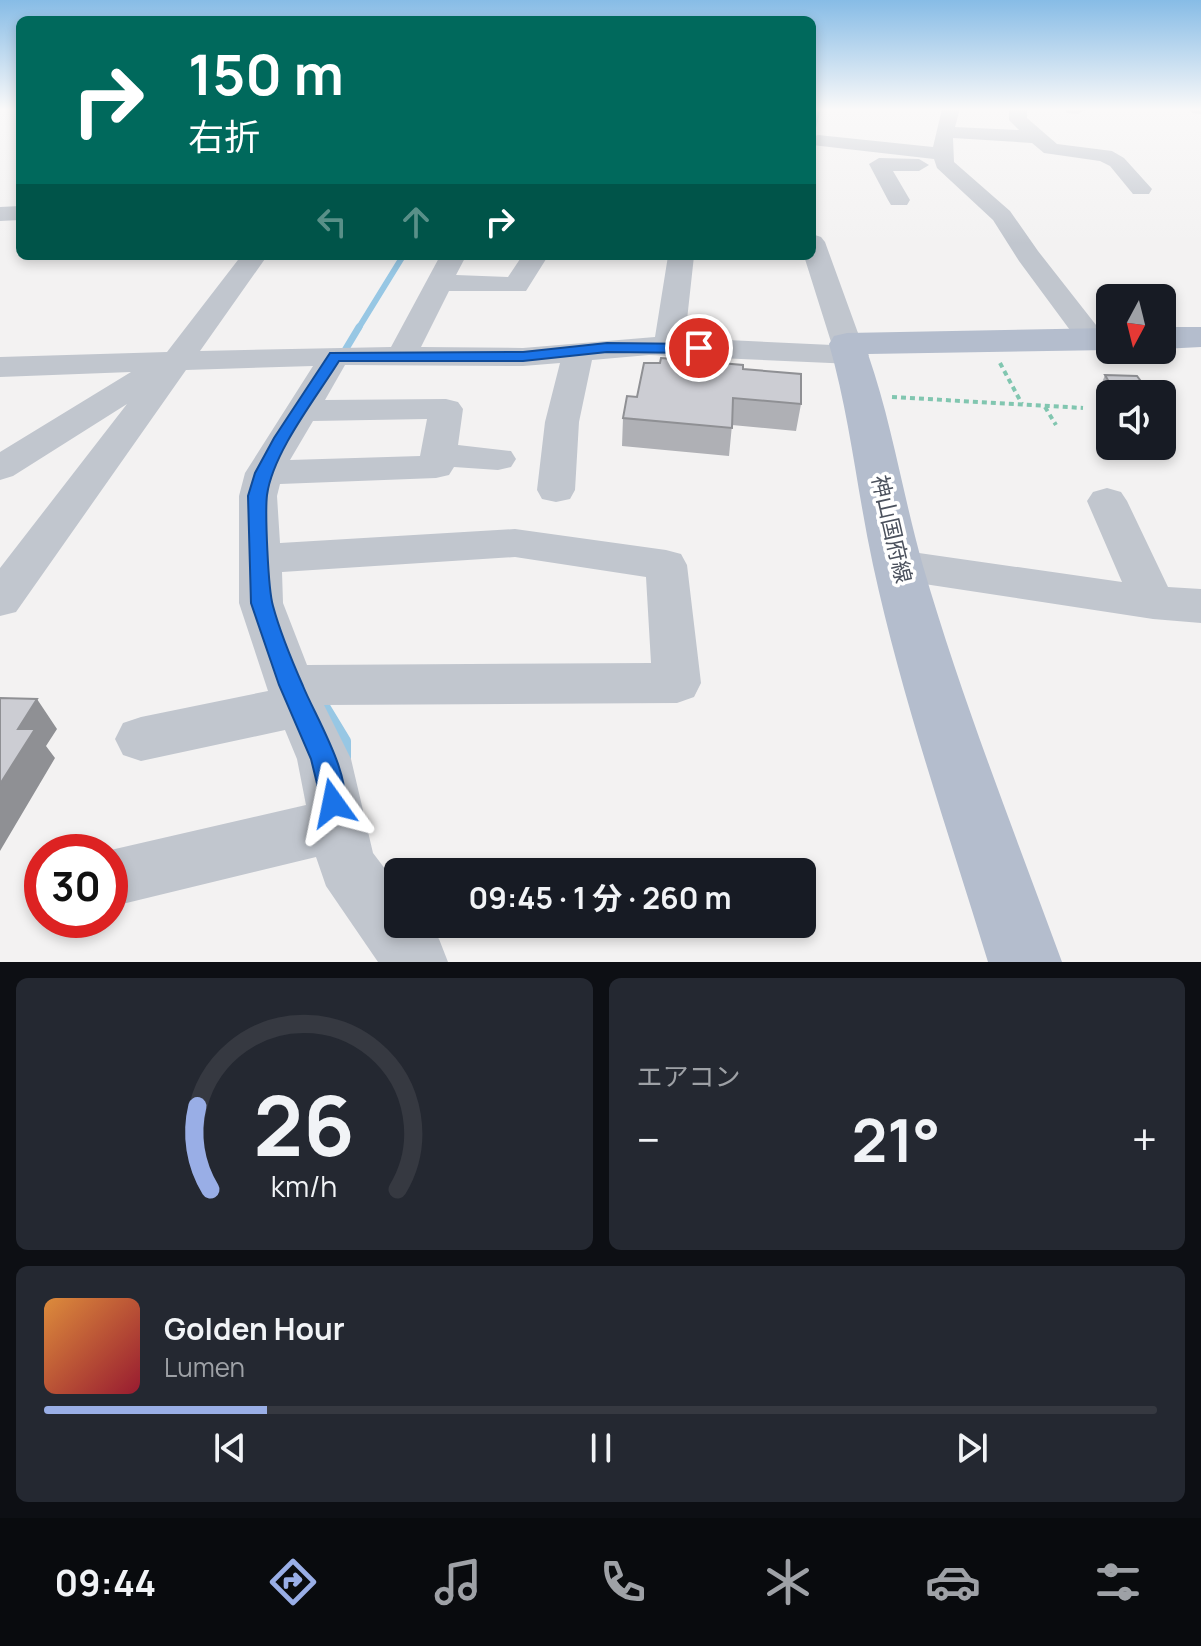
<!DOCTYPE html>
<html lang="ja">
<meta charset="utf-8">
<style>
:root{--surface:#171b24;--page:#242831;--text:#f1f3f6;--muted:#9ea1a6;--line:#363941;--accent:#99aee6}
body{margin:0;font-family:Manrope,"Noto Sans JP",sans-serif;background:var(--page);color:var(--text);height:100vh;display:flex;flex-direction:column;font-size:30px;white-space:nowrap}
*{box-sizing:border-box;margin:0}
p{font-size:26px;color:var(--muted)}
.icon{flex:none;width:44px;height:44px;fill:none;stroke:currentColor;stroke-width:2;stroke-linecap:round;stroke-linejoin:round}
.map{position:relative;height:962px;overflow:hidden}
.side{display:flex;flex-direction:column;gap:16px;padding:16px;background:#0d0f14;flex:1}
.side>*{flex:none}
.guide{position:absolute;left:16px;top:16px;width:800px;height:244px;border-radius:12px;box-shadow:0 4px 12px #0003;background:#00695c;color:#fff;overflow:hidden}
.needle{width:52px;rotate:187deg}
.fabs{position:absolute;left:1096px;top:284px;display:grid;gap:16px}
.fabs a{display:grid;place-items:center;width:80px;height:80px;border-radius:12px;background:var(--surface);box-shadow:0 4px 12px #0003;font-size:40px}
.speed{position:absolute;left:24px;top:834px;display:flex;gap:16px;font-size:40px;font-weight:700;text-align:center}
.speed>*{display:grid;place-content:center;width:104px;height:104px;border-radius:50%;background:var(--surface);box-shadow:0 4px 12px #0003;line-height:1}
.speed .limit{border:12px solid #d22;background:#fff;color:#111}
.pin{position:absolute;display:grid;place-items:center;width:68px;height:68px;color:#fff;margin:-34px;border:4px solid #fff;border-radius:50%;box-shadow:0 2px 8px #0007}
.me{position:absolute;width:88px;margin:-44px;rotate:348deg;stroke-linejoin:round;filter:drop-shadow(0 0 6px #0008)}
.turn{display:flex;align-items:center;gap:28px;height:168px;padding:0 40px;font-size:36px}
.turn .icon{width:104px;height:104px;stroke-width:2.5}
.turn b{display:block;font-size:56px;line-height:68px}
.lanes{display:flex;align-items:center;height:76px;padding:0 40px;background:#0003;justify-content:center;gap:40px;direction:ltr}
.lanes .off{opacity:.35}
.big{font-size:60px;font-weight:700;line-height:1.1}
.side .tile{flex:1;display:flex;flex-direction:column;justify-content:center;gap:12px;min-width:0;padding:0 28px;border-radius:12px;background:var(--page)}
.side .dial{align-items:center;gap:0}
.dial svg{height:208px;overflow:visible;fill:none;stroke:var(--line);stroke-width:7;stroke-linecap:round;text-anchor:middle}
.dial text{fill:var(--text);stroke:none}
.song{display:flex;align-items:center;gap:24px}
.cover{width:96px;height:96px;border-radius:12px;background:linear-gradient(135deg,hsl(30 70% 55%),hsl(350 70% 35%))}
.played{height:8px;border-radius:4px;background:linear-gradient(90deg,var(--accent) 20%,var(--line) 20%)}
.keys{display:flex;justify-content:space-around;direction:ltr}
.heat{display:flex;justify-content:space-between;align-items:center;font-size:44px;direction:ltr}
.side .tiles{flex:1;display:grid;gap:16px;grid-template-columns:1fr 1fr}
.tile:last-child{grid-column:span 2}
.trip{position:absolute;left:384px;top:858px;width:432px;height:80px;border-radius:12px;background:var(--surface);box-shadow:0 4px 12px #0003;font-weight:700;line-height:80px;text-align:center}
.menu{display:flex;height:128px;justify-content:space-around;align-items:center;background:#090b0e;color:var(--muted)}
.menu .icon{width:56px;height:56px}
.menu .on{color:var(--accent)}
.menu b{font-size:36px;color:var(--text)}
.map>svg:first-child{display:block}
</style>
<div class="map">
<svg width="1201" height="962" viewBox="0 0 1201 962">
<rect width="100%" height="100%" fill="#f3f2f2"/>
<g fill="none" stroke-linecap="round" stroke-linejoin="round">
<path stroke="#97c7e4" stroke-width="4" d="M812 135 819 109"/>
<path stroke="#97c7e4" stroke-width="6" d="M358 329 403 256"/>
<path stroke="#97c7e4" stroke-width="7" d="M344 352 359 327"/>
<path stroke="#97c7e4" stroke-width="12" d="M322 703 345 741V758"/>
<path stroke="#81c6b0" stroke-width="4" stroke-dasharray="5 4" stroke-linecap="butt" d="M1000 363 1022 404
M892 397 1083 408
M1045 407 1056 425"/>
<path fill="#c1c6ce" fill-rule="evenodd" d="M942 109H960L955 127 1019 130 1009 120V109H1027V118L1057 144 1112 151 1124 158 1152 189 1149 194H1133L1110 166 1100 161 1044 153 1032 143 953 138 954 162 1010 211 1038 251 1107 339 1103 345 1092 348 1081 345 1019 261 993 220 937 168 934 159 812 145V137L818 135 933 147Z
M1064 109H1087L1078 114 1067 113Z
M1189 109H1201V114L1192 113Z
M879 158 919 159 929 165 919 171H893L910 200 907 205H891L888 200 869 164Z
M20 206V220L0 221V207Z
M812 234 821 237 825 242 862 344 860 347 869 355 864 362 853 364 649 355 592 360 579 422 575 490 570 499 556 502 542 499 537 490 545 422 560 363 523 366 345 365 325 400 446 399 458 402 463 409 458 445 511 451 516 459 511 467 498 470 454 467 449 475 436 478 280 484 277 496 280 543 515 529 666 550 681 554 687 565 701 683 694 697 677 703 324 705 351 759 373 853 398 886V924H427L439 939 448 962H378L326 886 316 857 110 907V852H102L306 805 297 759 285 730 141 761 123 755 115 739 123 723 141 717 268 691 239 603V496L245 473 313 366 186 370 16 612 0 616V568L127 404 13 476 0 480V452L131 372 0 377V357L167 352 241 256H267L200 351 391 347 440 256H466L456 275 508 277 522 256H548L526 291H449L421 347 523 348 655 337 668 256H694L685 338 832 345 804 256H812ZM427 419 420 456 290 460 313 421ZM515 557 646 577 651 663 307 665 283 603 282 572Z
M1107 488 1121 492 1127 501 1168 587 1201 589V623L1153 619 898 580 883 576 877 565 883 554 898 550 1122 582 1087 501 1093 492Z"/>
<path fill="#b4bdcd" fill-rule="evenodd" d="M1162 327H1201V347L1162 349Z
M1110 328V350L868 354C892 423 903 496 923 566 962 700 1014 831 1062 962H988C948 831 902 699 873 565 857 491 850 417 829 344L834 336 847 333Z"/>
</g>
<path fill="#afb0b5" d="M743 369 801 404 796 431 732 425 729 456 622 446 623 418 637 397Z
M1105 375 1143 384 1153 394H1110V415L1098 393Z"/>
<path fill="#8f9094" d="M37 699 57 729 46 746 55 758 0 851V784L18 729Z"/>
<path fill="#cccdd3" stroke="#8f9094" stroke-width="2" d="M661 358 743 365V369L801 374V404L733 398 732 428 623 418 627 396 637 397 644 363H660Z
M1105 375 1137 376 1143 384H1147L1153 394H1116Z
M0 698 37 699 18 729H35L0 784Z"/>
<linearGradient id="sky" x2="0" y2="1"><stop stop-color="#87bce6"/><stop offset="0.45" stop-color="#faf9f9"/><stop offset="1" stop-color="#faf9f9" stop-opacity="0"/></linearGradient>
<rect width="1201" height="243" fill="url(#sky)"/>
<path fill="#1a73e8" stroke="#114b97" stroke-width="2" d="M607 343 699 344 707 348 699 353 607 352 523 361H339C316 398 273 452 267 495 265 512 268 589 273 606 280 632 292 661 303 686 315 716 356 782 342 812L333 816 324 812 311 759 279 685 251 603 248 496 255 473 274 438 330 353 523 352Z"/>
<g text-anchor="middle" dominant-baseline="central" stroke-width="7" stroke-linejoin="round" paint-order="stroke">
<g font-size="22" fill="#4b515d" stroke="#fff">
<text transform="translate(892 529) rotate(77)">神山国府線</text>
</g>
</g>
</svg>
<div class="fabs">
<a><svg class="needle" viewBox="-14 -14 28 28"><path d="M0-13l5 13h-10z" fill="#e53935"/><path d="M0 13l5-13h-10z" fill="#9ea1a6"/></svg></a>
<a><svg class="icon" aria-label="sound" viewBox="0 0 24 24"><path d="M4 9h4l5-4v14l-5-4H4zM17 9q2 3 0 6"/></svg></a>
</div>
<div class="speed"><div class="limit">30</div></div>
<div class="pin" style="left:699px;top:348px;background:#d93025"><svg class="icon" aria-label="arrive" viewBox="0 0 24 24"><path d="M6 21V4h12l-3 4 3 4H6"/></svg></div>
<svg class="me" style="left:333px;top:803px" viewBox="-20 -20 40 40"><path d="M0-17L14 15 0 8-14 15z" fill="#1a73e8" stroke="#fff" stroke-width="4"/></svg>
<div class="trip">09:45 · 1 分 · 260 m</div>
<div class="guide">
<div class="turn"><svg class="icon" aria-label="right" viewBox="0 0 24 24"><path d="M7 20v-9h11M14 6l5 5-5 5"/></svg><div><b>150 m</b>右折</div></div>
<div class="lanes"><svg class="icon off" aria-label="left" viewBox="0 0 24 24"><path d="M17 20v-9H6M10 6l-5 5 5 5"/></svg><svg class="icon off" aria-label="ahead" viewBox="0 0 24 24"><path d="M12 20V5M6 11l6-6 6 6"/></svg><svg class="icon" aria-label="right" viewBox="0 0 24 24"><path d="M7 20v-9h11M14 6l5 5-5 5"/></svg></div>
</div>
</div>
<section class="side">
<div class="tiles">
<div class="tile dial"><svg viewBox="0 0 100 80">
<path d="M14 69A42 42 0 1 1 86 69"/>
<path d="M14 69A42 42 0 0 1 9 37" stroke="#99aee6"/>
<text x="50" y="56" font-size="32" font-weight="700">26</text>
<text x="50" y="72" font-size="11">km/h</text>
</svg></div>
<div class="tile"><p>エアコン</p>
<div class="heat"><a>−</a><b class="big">21°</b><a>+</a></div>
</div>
<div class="tile">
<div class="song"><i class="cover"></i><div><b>Golden Hour</b><p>Lumen</p></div></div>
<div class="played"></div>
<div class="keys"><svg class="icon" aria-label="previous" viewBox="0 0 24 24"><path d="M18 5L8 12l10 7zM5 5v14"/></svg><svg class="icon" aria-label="pause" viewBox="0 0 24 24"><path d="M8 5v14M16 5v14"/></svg><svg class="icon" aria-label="next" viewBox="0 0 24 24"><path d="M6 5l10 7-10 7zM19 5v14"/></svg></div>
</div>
</div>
</section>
<nav class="menu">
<b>09:44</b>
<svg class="icon on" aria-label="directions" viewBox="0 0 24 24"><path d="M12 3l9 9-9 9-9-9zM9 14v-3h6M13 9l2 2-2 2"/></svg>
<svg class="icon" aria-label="music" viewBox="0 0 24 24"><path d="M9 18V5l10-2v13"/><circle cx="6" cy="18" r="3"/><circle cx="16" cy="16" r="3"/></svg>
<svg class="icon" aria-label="phone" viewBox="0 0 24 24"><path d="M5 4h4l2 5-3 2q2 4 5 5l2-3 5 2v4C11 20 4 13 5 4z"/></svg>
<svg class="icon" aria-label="climate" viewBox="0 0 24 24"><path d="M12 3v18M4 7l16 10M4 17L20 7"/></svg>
<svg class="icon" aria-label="car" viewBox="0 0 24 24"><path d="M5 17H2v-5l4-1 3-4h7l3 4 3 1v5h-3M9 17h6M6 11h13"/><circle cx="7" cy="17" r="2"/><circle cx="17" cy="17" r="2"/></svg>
<svg class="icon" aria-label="filters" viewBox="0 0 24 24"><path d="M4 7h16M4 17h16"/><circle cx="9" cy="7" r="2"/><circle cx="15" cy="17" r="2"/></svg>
</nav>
